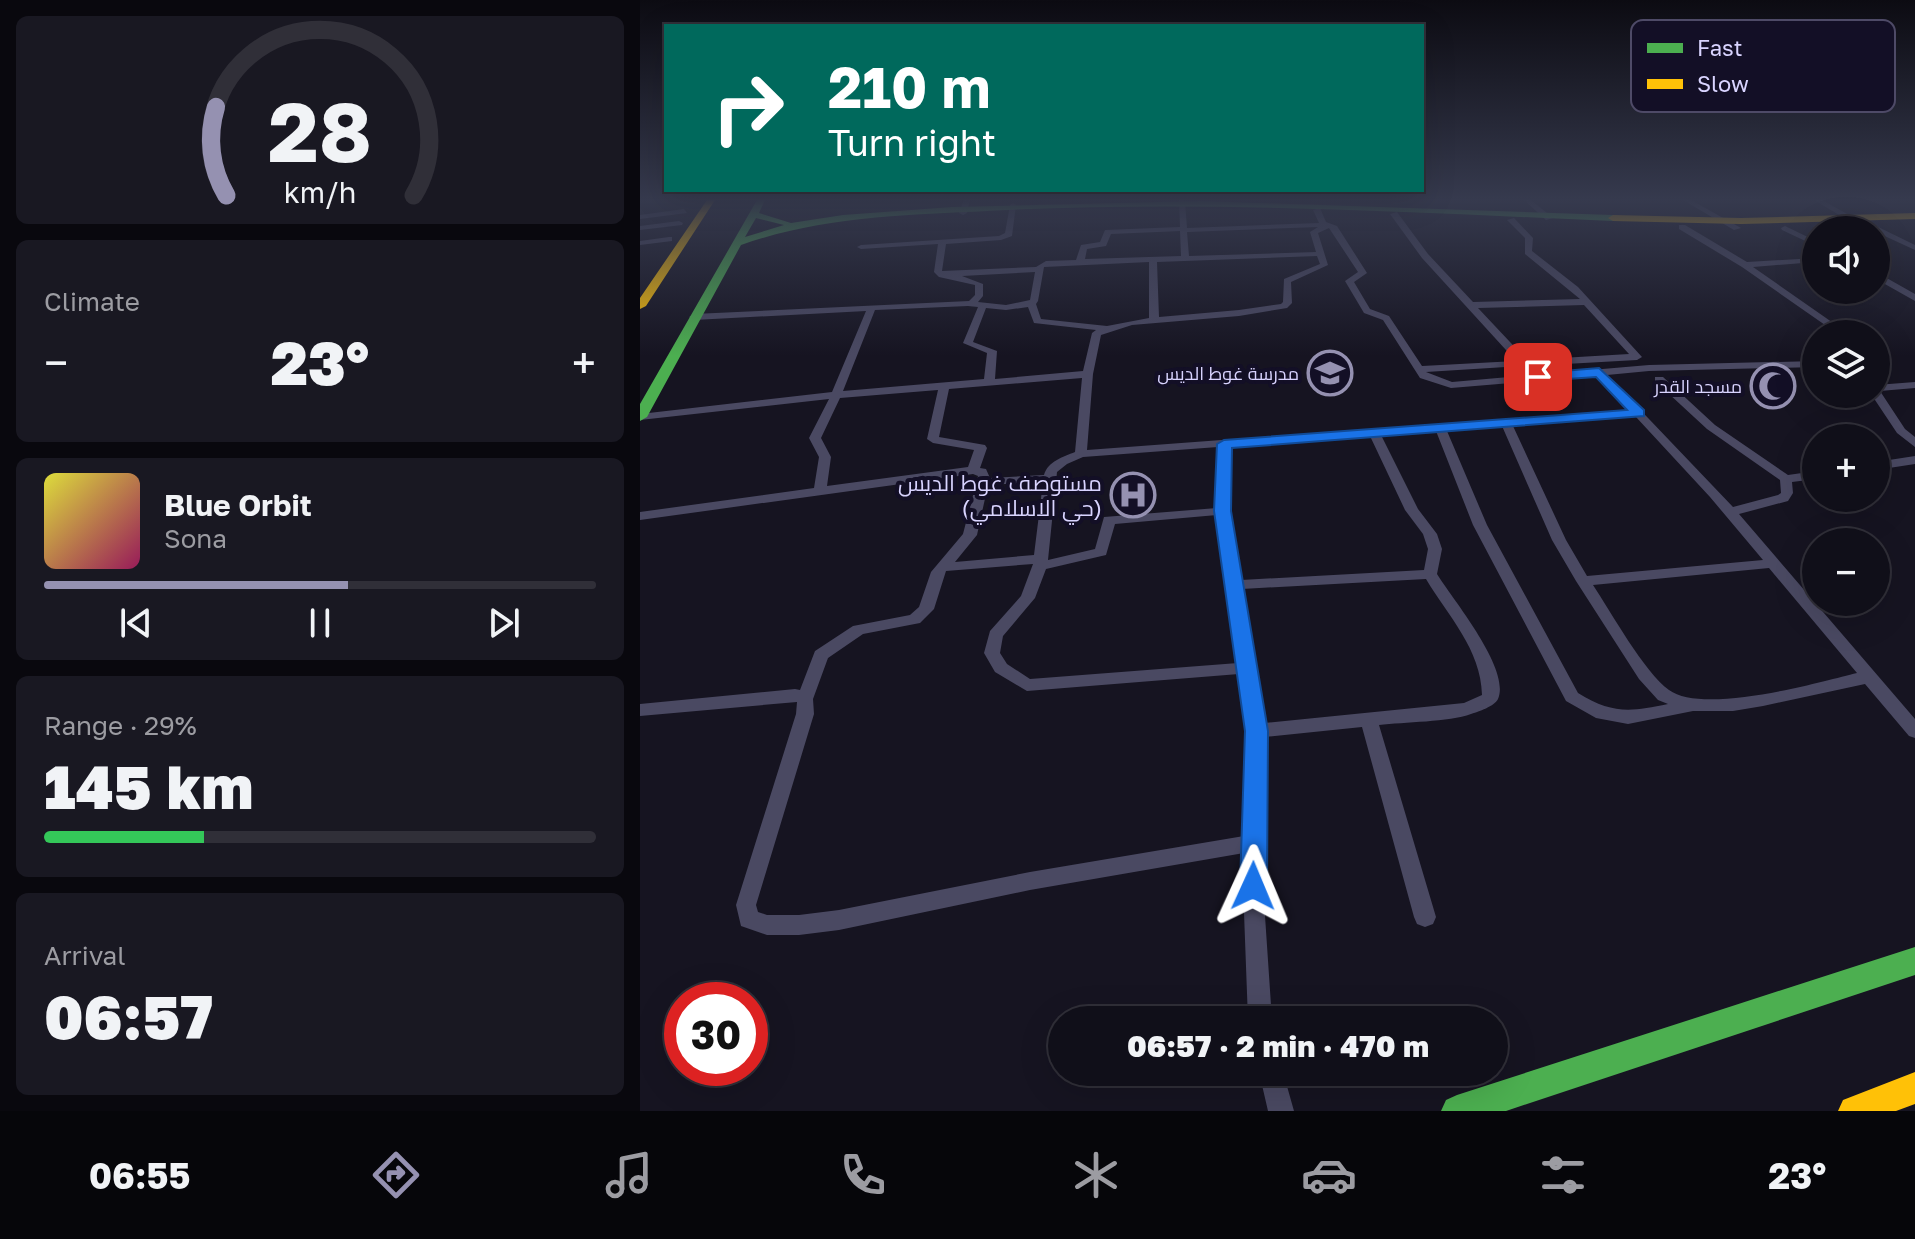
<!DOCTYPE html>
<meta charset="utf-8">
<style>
:root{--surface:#100f19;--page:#191822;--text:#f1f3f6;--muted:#9c9ca2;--line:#302f38;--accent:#9591b1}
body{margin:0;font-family:"Golos Text",Cairo,sans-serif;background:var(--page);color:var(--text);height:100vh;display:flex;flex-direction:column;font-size:30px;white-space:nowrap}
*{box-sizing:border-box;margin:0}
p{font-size:26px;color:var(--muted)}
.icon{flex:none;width:44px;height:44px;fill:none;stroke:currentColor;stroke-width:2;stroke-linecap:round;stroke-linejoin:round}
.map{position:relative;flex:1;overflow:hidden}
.panel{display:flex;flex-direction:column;gap:16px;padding:16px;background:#09080e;width:640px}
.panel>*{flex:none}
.guide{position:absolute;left:24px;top:24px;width:760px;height:168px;border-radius:0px;box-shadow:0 8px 32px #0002,0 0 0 2px var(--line);background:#00695c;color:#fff;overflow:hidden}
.buttons{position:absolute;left:1162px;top:216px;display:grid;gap:16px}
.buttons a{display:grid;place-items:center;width:88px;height:88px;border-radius:50%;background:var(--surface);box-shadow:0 8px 32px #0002,0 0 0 2px var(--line);font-size:40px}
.speed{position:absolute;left:24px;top:982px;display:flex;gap:16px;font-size:40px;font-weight:700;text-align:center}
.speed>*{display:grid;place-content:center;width:104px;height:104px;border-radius:50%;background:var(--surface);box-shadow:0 8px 32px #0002,0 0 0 2px var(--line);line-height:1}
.speed .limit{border:12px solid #d22;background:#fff;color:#111}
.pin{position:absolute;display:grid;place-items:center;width:68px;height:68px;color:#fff;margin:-34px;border-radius:16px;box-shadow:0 4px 12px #0006}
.me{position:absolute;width:88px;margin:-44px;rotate:1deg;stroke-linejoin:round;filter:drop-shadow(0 0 6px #0008)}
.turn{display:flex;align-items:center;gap:28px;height:168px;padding:0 32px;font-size:36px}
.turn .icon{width:104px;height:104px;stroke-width:2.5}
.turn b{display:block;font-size:56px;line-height:68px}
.big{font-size:60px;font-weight:800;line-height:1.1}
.panel .tile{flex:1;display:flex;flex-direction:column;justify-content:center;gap:12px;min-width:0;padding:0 28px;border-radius:12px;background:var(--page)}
.panel .dial{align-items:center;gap:0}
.dial svg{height:208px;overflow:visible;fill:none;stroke:var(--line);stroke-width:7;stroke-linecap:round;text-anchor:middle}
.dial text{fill:var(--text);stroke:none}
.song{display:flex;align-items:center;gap:24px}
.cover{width:96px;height:96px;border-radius:12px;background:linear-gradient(135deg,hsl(60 70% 55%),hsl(330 70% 35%))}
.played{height:8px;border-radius:4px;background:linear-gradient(90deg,var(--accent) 55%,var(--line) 55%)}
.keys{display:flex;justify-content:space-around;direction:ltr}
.heat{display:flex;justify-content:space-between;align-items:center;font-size:44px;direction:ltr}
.charge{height:12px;border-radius:6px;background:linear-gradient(90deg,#34c759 29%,var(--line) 0)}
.trip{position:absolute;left:408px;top:1006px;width:460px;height:80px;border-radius:40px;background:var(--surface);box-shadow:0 8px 32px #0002,0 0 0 2px var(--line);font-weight:800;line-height:80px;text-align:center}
.tab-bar{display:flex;height:128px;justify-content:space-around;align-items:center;background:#06060a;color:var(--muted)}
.tab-bar .icon{width:56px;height:56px}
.tab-bar .current{color:var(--accent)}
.tab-bar b{font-size:36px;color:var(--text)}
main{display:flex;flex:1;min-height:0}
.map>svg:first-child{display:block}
</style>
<main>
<section class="panel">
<div class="tile dial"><svg viewBox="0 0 100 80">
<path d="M14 69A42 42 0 1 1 86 69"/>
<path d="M14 69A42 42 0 0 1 10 35" stroke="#9591b1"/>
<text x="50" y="56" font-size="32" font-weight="700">28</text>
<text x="50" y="72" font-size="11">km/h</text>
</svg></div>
<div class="tile"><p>Climate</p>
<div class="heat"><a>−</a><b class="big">23°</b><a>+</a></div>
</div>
<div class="tile">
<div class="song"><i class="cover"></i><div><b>Blue Orbit</b><p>Sona</p></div></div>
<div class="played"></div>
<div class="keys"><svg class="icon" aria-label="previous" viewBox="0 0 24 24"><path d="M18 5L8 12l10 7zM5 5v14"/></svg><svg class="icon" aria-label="pause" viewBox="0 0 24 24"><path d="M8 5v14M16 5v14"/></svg><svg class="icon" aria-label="next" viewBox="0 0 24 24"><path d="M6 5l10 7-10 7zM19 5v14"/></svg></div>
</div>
<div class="tile"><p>Range · 29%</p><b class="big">145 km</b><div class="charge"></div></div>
<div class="tile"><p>Arrival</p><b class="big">06:57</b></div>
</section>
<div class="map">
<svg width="1275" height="1111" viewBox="0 0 1275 1111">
<rect width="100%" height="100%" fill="#161421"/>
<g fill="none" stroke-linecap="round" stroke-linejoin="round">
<path fill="#4a4962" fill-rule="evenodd" d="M324 200H330L327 213 323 215 319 213Z
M539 200 545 201 547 228 679 223 673 210 680 208 686 222 697 226 727 273 714 282 730 309 749 316 782 366 876 361 782 258 750 214 757 212 788 254 833 302 940 299 885 254V238L867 220 874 218 893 238 892 251 938 287 1002 357 997 360 890 366 886 368 882 366 786 372 812 382 1009 365 1176 361V367L1009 371 967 375 1093 507 1138 495 1141 493 1140 480 1067 429 1015 381V377H1023L1075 425 1148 475 1176 471V479L1152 482 1153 493 1148 501 1099 514 1275 719V738L1269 736 1225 684 1123 706 1093 711H1053L988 724 956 718 926 701 833 525 796 431 741 435 778 509 797 534 802 549 797 574C813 600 871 669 858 699 855 706 838 712 831 714 809 722 764 722 739 725L796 917 793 924 785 927 777 924 774 917 722 727 625 737 623 886 632 1020H608L603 886 604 853 390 890 199 930 159 935H127L101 926 96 905 156 714 157 702 0 716V704L155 689 160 690 175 651 213 626 270 615 279 607 291 572 323 534 338 476 333 474 0 520V512L174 488 179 457 169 438 189 399 0 420V414L192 392 226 311 54 320 49 317 54 314 329 301 335 295V285L299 277 294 272 298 244 221 249 217 247 221 245 359 236 365 233 370 205 373 203 376 205 372 236 361 240 306 244 302 271 396 267 406 261 436 260 441 245 460 242 465 230 540 227ZM678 227 670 232 676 252 549 256 547 232ZM689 228 718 272 705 281 724 313 743 320 780 378 811 388 957 376 990 410 447 450 453 374 461 335 492 325 599 316 647 308 652 303 651 282 688 265 678 233ZM540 231 541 256 445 259 447 249 466 246 471 234ZM677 256 680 264 644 279 643 302 641 304 599 310 519 317 517 262ZM509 262V318L467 326 401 319 396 304 398 301 404 267ZM395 272 390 300 366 305 338 302 343 296V284L322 276ZM944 305 989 354 887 360 838 308ZM328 306 338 307 323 343 347 353 344 379 203 391 235 310ZM388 307 394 323 456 330 452 333 443 371 355 379 357 351 333 342 346 308 366 310ZM442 378 435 452C423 457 408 461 404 475L350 478 346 469 340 468 347 448 345 445 299 437 309 389ZM298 390 287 439 293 443 334 450 328 467 187 486 191 457 181 438 200 398ZM996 417 1070 497 1123 560 947 576 926 540 873 426ZM862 426 912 540 936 581 999 679 1018 700 1028 704C990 712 972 714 938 693L847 525 807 431ZM730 436 765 510 783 534 788 549 784 570 601 580 590 511V447ZM578 447 577 508 464 517 455 549 408 560 417 472 427 464 443 457ZM403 482 394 555 315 562 337 535 348 485ZM577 515 598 663 390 679 367 664 360 653 363 636 395 598 406 569 466 555 475 524ZM393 564 381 596 350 631 344 653 355 672 387 691 599 674 607 731 604 836 390 872 199 910 159 915H127L118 912 116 905 174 714 173 699 188 658 223 634 280 623 294 609 306 571ZM1129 568 1217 673C1177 683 1063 715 1029 690 1004 672 971 612 953 585ZM786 579C808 616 841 649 842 695L824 703 624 723 602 589Z
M884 200H891L913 218 906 220Z
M1043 200H1051L1101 228 1094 230Z
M1174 200H1182L1218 220 1211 222Z
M44 209 47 213 0 219V215Z
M39 221 43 223 42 225 0 230V226Z
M1224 223H1230L1275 245V250L1236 232V230L1224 227Z
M1039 225H1045L1107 262 1176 258V262L1113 267 1209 334H1198L1102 267 1039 229Z
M1145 226 1176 241V246L1142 230 1141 228Z
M29 237H32V241L0 245V241Z
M1236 272 1275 294V301L1236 279Z
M1275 382V388L1240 391 1265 429 1275 437V447L1257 433 1231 394H1236V385Z
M1275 456V464L1236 470V462Z
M619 1072H643L654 1111H628Z"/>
<path fill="#4caf50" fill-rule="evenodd" d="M117 200H125L119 213 151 223 203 215 312 207 560 201 973 215 978 218 973 221C764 212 556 200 347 211 264 215 180 217 101 245L7 417 0 421V404ZM116 218 144 225 105 237Z
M1275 947V975L866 1111H801L806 1100 817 1095Z"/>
<path fill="#ffc107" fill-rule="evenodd" d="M67 200H75L6 306 0 309V298Z
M1275 213V219L1101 224 973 221 968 218 973 215 1101 218Z
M1275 1072V1104L1256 1111H1198L1203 1100Z"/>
</g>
<linearGradient id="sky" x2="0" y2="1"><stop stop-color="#0c0b12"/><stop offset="0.56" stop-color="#363a4e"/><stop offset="1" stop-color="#363a4e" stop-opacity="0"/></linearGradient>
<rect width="1275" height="356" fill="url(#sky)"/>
<path fill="#1a73e8" stroke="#114b97" stroke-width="2" d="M959 368 1004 410V416L592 448 591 511 628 731 627 886 623 894 613 898 604 894 600 886 605 731 574 511 577 444 584 440 987 410 956 377 898 381 891 377 898 373Z"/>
<defs>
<g id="school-ring" transform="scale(2.3)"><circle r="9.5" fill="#130f26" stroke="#9591b1" stroke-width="1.5"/><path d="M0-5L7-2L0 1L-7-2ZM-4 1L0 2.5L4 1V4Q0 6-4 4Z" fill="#9591b1"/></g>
<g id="mosque-ring" transform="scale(2.3)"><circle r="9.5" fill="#130f26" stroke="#9591b1" stroke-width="1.5"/><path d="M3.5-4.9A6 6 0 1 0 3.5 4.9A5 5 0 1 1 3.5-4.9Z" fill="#9591b1"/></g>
<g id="hospital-ring" transform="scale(2.3)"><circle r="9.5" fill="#130f26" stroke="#9591b1" stroke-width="1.5"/><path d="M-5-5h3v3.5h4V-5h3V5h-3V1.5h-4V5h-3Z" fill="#9591b1"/></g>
</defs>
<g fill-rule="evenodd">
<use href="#school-ring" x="690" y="373"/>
<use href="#mosque-ring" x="1133" y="386"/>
<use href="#hospital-ring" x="493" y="495"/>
</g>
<g text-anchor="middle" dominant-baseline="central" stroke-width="8" stroke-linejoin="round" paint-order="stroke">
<g font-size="18" fill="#d9d4ff" stroke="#130f26" text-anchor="end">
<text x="659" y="373">مدرسة غوط الديس</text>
<text x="1102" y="386">مسجد القدر</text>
</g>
<g font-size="22" fill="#d9d4ff" stroke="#130f26" text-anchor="end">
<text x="462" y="482">مستوصف غوط الديس<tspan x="462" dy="25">(حي الاسلامي)</tspan></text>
</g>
</g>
<rect x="991" y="20" width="264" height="92" rx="12" fill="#130f26" stroke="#4e4a67" stroke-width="2"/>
<rect x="1007" y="43" width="36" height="10" fill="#4caf50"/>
<rect x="1007" y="79" width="36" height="10" fill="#ffc107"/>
<g font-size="22" fill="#d9d4ff">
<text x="1057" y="56">Fast</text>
<text x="1057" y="92">Slow</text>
</g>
</svg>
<div class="buttons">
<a><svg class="icon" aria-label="sound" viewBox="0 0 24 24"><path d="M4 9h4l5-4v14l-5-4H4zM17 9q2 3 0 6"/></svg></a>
<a><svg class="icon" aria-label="layers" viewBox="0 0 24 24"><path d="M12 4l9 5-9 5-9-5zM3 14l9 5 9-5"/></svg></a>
<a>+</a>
<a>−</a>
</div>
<div class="speed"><div class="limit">30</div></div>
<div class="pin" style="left:898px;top:377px;background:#d93025"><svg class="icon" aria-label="arrive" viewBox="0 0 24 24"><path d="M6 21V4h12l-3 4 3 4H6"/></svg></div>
<svg class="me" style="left:613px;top:886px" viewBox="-20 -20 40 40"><path d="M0-17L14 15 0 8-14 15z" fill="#1a73e8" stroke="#fff" stroke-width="4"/></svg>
<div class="trip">06:57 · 2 min · 470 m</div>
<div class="guide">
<div class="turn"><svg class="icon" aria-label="right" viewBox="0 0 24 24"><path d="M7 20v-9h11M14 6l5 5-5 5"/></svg><div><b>210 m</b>Turn right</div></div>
</div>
</div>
</main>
<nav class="tab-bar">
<b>06:55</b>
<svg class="icon current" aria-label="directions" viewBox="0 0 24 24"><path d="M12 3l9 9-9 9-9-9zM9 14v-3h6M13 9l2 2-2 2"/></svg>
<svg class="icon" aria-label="music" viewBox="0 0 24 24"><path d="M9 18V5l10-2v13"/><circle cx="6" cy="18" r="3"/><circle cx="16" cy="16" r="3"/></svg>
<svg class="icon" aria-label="phone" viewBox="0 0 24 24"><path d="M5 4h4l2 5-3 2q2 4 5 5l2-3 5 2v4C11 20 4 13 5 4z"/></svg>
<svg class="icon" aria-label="climate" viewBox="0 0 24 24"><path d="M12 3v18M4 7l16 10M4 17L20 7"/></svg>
<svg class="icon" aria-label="car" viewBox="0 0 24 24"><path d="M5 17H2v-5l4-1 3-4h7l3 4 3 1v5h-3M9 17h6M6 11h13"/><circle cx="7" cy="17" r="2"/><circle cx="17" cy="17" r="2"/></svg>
<svg class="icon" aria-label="filters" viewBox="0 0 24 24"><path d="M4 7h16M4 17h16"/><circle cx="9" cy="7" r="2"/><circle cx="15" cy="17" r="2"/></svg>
<b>23°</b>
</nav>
